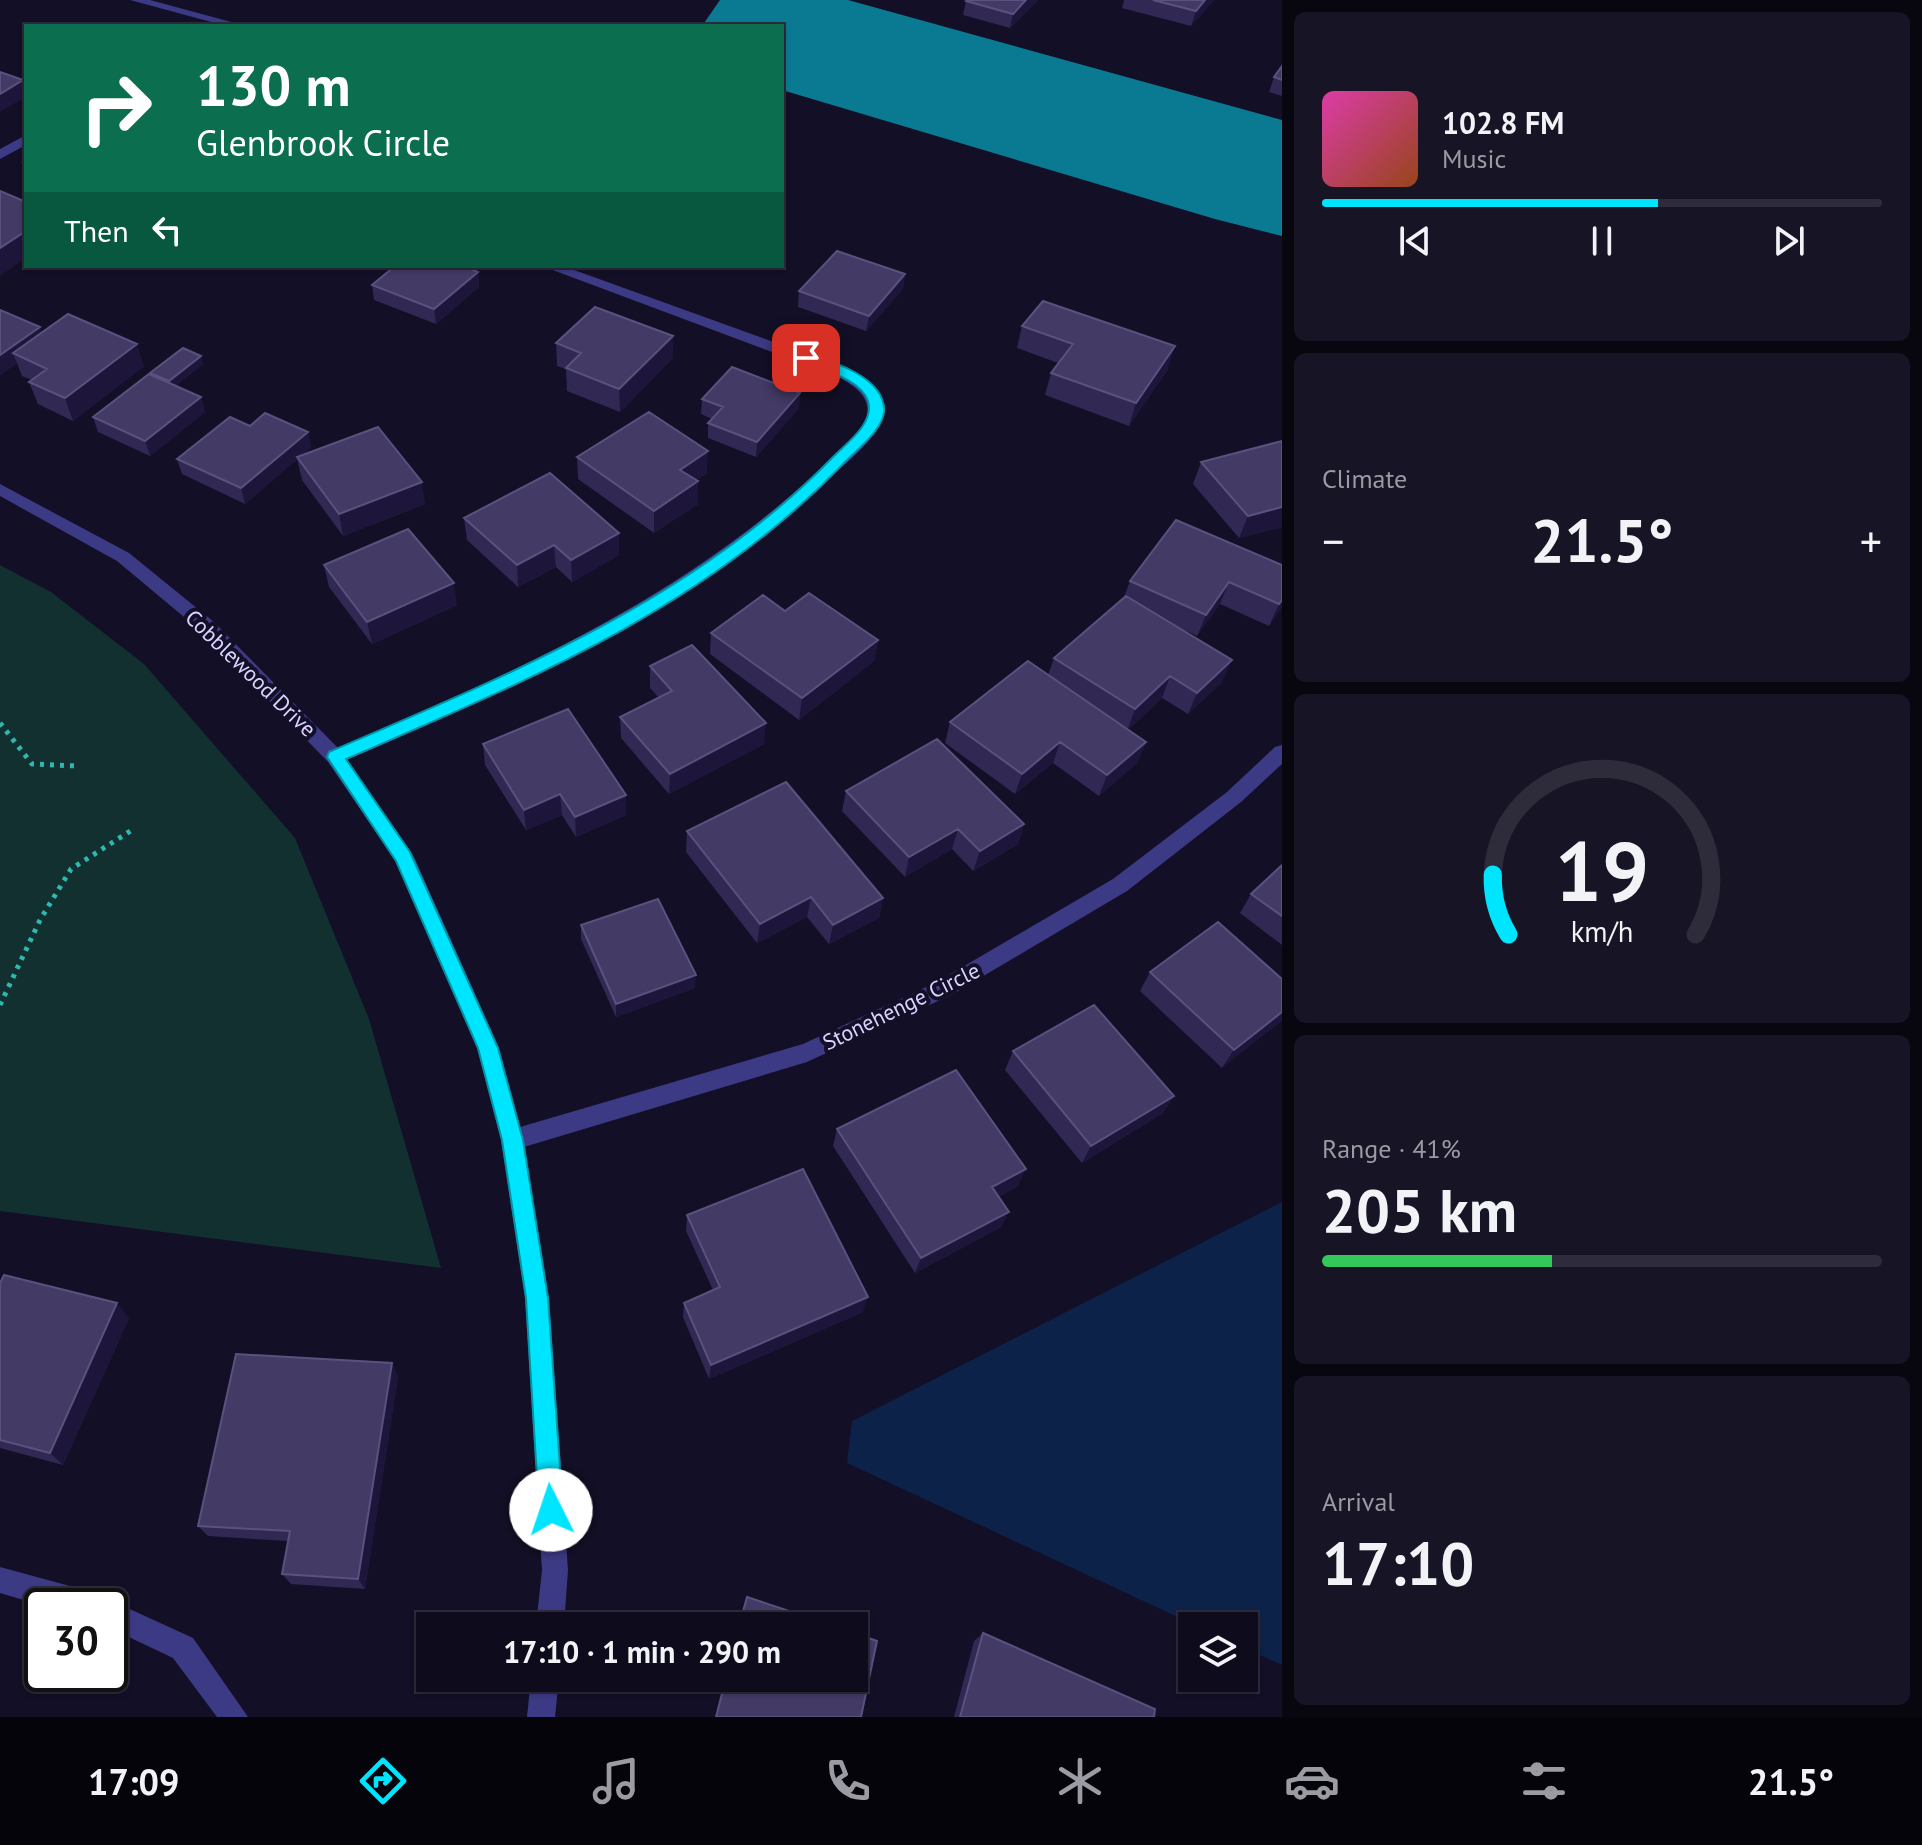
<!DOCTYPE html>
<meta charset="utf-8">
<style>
:root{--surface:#0e0b1c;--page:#171425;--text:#f1f3f6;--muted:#9b9ba3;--line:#2e2b3b;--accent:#00e5ff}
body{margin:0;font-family:"PT Sans",sans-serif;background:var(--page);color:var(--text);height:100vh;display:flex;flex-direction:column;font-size:30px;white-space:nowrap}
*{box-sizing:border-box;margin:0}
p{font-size:26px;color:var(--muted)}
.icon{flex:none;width:44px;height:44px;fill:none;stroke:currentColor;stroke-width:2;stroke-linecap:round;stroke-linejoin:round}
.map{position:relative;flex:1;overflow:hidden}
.side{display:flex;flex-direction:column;gap:12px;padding:12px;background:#08060f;width:640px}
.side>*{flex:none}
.hud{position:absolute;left:24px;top:24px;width:760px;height:244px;border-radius:0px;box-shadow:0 2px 6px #0004,0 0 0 2px var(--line);background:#0b6e4f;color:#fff;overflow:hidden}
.buttons{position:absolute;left:1178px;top:1612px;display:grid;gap:16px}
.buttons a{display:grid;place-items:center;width:80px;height:80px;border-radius:0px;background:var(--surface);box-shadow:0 2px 6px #0004,0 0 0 2px var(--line);font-size:40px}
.speed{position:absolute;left:24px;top:1588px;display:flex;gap:16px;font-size:40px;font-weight:700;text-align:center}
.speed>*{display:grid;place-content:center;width:104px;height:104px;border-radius:50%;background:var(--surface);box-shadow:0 2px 6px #0004,0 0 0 2px var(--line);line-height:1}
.speed .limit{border:4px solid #111;border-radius:12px;background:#fff;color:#111}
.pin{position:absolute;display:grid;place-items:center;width:68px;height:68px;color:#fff;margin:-34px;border-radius:16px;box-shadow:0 4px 12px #0006}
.me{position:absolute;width:88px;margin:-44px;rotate:356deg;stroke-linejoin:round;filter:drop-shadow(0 0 6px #0008)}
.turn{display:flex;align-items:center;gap:28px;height:168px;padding:0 40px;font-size:36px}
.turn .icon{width:104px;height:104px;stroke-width:2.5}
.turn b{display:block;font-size:56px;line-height:68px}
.then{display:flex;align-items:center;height:76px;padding:0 40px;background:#0003;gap:16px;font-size:30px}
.big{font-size:60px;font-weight:700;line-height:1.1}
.side .card{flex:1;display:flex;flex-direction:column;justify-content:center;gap:12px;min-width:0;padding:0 28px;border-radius:12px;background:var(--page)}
.side .dial{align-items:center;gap:0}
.dial svg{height:208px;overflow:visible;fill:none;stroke:var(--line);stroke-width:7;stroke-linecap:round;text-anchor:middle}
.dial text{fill:var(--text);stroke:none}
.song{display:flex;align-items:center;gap:24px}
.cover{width:96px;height:96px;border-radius:12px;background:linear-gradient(135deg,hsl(320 70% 55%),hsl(20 70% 35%))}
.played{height:8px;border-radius:4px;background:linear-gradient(90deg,var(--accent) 60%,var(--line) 60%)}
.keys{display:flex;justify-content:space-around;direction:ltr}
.heat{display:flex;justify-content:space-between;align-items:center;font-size:44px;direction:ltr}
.charge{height:12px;border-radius:6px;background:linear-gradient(90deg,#34c759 41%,var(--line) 0)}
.trip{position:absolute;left:416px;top:1612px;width:452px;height:80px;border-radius:0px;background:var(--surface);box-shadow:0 2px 6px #0004,0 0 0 2px var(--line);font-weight:700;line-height:80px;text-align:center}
.menu{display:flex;height:128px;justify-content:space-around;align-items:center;background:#06040b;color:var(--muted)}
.menu .icon{width:56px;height:56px}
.menu .current{color:var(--accent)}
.menu b{font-size:36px;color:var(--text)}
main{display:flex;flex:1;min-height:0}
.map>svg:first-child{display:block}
</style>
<main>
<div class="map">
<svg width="1282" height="1717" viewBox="0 0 1282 1717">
<rect width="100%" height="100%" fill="#130f26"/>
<path fill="#12302f" d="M0 565 51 592 144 664 295 838 369 1019 441 1268 0 1211Z"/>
<path fill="#0c2248" d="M1282 1202V1665L1244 1648V1626H1197L847 1463 852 1421Z"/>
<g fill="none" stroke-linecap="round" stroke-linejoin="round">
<path fill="#0a7a92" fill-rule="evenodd" d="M720 0H848L1282 120V236L1215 219 782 90V26H702Z"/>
<path stroke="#2fb8b0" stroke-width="5" stroke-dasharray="4 6" stroke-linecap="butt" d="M0 723 32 764 77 766
M0 1005 40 920 71 869 135 828"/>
<path fill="#3d3a85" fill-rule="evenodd" d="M130 0H150L246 26H226Z
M26 135V145L0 159V149Z
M542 266H563L840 366 870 382 885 405C882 437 849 460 827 480 687 612 521 684 347 760L414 857 499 1048 520 1127 803 1044 937 982 1113 879 1227 792 1275 747 1282 745V764L1241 802 1127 891 953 994 807 1062 524 1147 549 1298 568 1570 564 1626H536L542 1570 525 1298 501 1140 477 1048 396 861 328 762 202 632 117 561 0 496V484L129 553 214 622 338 748C511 674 676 602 816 473 849 442 902 408 836 376Z
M0 1567 92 1592 102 1596 104 1603 110 1600 193 1638 248 1717H217L173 1658 110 1628V1606H44L0 1593Z
M531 1678H559L555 1717H527Z"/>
</g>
<path fill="#312854" d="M1038 0 1010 28 963 15 966 1Z
M1124 0H1214L1191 26 1122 8Z
M1282 66V96L1269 92 1274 77Z
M26 159V175L21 162Z
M478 272 479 287 436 324 374 300 372 285Z
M905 274 903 289 866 331 798 307 799 291Z
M0 310 42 333 144 366 73 421 38 404 29 382 32 380 22 376 17 363 0 375Z
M1022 326 1168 369 1129 426 1045 395 1051 373 1058 363 1017 348Z
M673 336V358L620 412 567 391 566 369 557 366 556 343Z
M203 364 175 386 201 397 205 412 150 456 98 432 93 417 151 375 150 373Z
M800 393 799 408 756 457 708 438V423L712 419 701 414 702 399Z
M250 426 308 432 311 448 301 456 425 504 343 536 302 480 297 459 245 504 182 474 177 459Z
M1282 441V527L1239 538 1193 484 1201 462Z
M577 457 707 473 697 480 698 504 654 533 578 479Z
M464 518 619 555 572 582 556 567 518 587 467 540Z
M324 565 457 605 372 644 329 587Z
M1282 565V607L1269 626 1220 604 1197 636 1178 627 1222 682 1188 714 1162 698 1128 730 1146 742 1137 763 1099 796 1053 763 1015 794 945 743 950 722 1048 675 1054 658 1124 597 1130 581Z
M711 633 878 640 874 661 799 720 710 654Z
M650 666 764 744 669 794 621 738 620 717 659 698 650 688Z
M483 744 626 795V815L576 837 562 815 526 830 485 765Z
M846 791 1024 824 1018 844 973 871 952 849 905 877 842 811Z
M687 831 883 898 879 918 829 944 807 917 757 943 686 852Z
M1282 865V945L1240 913 1251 894Z
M581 925 695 988 616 1017 581 939Z
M1150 972 1282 979 1222 1068 1140 991Z
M1013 1051 1174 1096 1163 1113 1082 1163 1005 1070Z
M837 1129 1018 1186 998 1197 1001 1227 915 1273 833 1146Z
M687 1215 863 1312 709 1379 683 1317 684 1303 713 1290 686 1231Z
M0 1283 129 1318 63 1465 0 1448Z
M392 1363 398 1377 365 1589 291 1584 282 1574 288 1541 208 1536 198 1526Z
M983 1633 1154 1717H954L974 1641Z"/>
<path fill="#1d163a" d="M1026 0H1038L1010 28 1013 14Z
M1205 0H1214L1191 26 1196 11Z
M23 80 26 88V97L0 112V94Z
M26 231V258L0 276V248Z
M478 272 479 287 436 324 434 309Z
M905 274 903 289 866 331 869 316Z
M40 327 45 343 13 353 17 363 0 375V355Z
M673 336V358L620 412 619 389Z
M137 344 144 366 73 421 65 398Z
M1175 346 1168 369 1129 426 1136 403Z
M201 356 203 364 171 389 169 381Z
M800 393 799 408 756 457 757 442Z
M201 397 205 412 150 456 145 441Z
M308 432 311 448 245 504 241 488Z
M708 451 707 473 680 492V470Z
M698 481V504L654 533V511Z
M422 482 425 504 343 536 339 514Z
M1282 507V527L1239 538 1248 516Z
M619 533V555L572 582 571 560Z
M554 545 556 567 518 587 517 565Z
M1229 582 1220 604 1197 636 1206 615Z
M454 583 457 605 372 644 367 622Z
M1282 600V607L1269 626 1279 604Z
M878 640 874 661 799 720 802 698Z
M1232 660 1222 682 1188 714 1197 693Z
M1170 676 1162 698 1127 731 1135 709Z
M766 723 764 744 669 794 670 774Z
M1060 742 1053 763 1015 794 1022 774Z
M1146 742 1137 763 1099 796 1107 775Z
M560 794 562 815 526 830 524 810Z
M626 795V815L576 837 575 817Z
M1024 824 1018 844 973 871 980 851Z
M958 829 952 849 905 877 909 857Z
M811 897 807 917 757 943 760 924Z
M883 898 879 918 829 944 833 925Z
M696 975 695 988 616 1017V1004Z
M1282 1012V1021L1222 1068 1234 1050Z
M1174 1096 1163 1113 1082 1163 1091 1146Z
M1026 1169 1018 1186 984 1204 992 1187Z
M1009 1212 1001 1227 915 1273 921 1258Z
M868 1297 863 1312 709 1379 711 1365Z
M117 1303 129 1318 63 1465 50 1453Z
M392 1363 398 1377 365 1589 358 1579Z"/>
<path fill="#433a66" stroke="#5a527e" stroke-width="2" d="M967 0H1026L1013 14 966 1Z
M1153 0H1205L1196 11Z
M1282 66V80L1274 77Z
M0 72 23 80 0 94Z
M0 191 26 202V231L0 248Z
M837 251 905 274 869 316 799 291Z
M395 266H463L478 272 434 309 372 285Z
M1043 301 1175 346 1136 403 1051 373 1073 344 1022 326Z
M595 307 673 336 619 389 566 368 581 353 556 343Z
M0 310 40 327 0 355Z
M68 314 137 344 65 398 29 382 47 369 13 353Z
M183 348 201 356 169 381 150 373Z
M732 367 800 393 757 442 708 423 723 407 702 399Z
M149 374 201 397 145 441 93 417Z
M649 412 708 451 680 470 698 481 654 511 577 457Z
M265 413 308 432 241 488 177 459 230 417 250 426Z
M378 427 422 482 339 514 297 457Z
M1282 441V507L1248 516 1201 462Z
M550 473 619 533 571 560 554 545 517 565 464 518Z
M1176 520 1282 565V600L1279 604 1229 582 1206 615 1130 581Z
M408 529 454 583 367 622 324 565Z
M809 593 878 640 802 698 711 633 763 595 785 611Z
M1126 596 1232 660 1197 693 1170 676 1135 709 1054 658Z
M692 645 766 723 670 774 620 717 672 691 650 666Z
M1028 661 1146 742 1107 775 1060 742 1022 774 950 722Z
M568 709 626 795 575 817 560 794 524 810 483 744Z
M937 739 1024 824 980 851 958 829 909 857 846 791Z
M786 782 883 898 833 925 811 897 760 924 687 831Z
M1282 865V916L1251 894Z
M658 899 696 975 616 1004 581 925Z
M1218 922 1282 979V1012L1234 1050 1150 972Z
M1094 1005 1174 1096 1091 1146 1013 1051Z
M956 1070 1026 1169 992 1187 1009 1212 921 1258 837 1129Z
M803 1169 868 1297 711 1365 684 1303 720 1287 687 1215Z
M4 1275 117 1303 50 1453 0 1440V1283Z
M236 1354 392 1363 358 1579 282 1574 290 1531 198 1526Z
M747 1597 834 1626H739Z
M854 1633 877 1641 861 1717H716L726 1678H854Z
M983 1633 1155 1709 1154 1717H960Z"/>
<path fill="#00e5ff" stroke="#0095a6" stroke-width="2" d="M806 354C832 361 886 377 884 412 882 431 856 450 843 464 704 609 527 681 346 759L410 852 498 1048 523 1140 548 1298 563 1510 559 1518 551 1522 543 1518 539 1510 526 1298 502 1140 478 1048 396 861 327 757 329 752C508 675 692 601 831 459 845 444 875 424 868 401 860 378 821 370 801 361V355Z"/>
<g text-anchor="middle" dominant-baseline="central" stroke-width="8" stroke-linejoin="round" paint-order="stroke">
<g font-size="22" fill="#d9d4ff" stroke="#130f26">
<text transform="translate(251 673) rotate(44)">Cobblewood Drive</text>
<text transform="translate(901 1006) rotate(-26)">Stonehenge Circle</text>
</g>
</g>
</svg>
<div class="buttons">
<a><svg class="icon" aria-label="layers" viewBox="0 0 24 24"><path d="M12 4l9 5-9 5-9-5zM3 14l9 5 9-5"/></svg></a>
</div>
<div class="speed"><div class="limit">30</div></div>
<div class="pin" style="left:806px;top:358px;background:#d93025"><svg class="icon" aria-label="arrive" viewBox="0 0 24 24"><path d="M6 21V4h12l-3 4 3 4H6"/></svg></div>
<svg class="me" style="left:551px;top:1510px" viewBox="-20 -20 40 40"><circle r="19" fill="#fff"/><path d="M0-13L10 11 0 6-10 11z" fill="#00e5ff"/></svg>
<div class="trip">17:10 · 1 min · 290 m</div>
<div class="hud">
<div class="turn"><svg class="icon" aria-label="right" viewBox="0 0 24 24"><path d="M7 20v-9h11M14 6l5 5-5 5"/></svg><div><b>130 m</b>Glenbrook Circle</div></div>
<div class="then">Then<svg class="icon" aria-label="left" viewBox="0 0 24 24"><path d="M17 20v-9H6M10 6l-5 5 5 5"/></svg></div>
</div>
</div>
<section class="side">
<div class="card">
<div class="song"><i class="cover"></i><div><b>102.8 FM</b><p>Music</p></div></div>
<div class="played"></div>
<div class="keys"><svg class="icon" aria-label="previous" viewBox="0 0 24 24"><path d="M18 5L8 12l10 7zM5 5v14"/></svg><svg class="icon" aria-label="pause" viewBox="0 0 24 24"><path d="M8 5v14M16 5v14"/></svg><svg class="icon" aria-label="next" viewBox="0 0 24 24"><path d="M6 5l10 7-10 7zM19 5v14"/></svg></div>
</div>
<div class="card"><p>Climate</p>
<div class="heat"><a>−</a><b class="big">21.5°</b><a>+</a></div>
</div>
<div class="card dial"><svg viewBox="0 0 100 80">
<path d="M14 69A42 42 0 1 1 86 69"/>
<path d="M14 69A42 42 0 0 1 8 46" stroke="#00e5ff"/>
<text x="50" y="56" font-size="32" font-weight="700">19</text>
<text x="50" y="72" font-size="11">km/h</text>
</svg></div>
<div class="card"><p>Range · 41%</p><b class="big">205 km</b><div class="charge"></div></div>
<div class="card"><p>Arrival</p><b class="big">17:10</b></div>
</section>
</main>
<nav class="menu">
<b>17:09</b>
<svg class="icon current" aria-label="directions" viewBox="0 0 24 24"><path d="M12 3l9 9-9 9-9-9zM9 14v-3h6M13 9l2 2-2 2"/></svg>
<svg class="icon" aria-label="music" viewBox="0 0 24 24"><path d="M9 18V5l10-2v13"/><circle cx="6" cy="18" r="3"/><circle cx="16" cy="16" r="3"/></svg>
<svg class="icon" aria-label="phone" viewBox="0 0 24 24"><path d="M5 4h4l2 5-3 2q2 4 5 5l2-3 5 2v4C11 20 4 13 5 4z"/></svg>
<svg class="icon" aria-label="climate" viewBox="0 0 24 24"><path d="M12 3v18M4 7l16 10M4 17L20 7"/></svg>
<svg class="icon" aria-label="car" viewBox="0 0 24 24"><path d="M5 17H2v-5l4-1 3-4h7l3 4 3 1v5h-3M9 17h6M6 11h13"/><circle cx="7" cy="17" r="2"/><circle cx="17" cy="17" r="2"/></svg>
<svg class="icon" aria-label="filters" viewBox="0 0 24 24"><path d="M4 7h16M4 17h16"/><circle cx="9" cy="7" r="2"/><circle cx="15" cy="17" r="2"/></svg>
<b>21.5°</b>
</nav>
